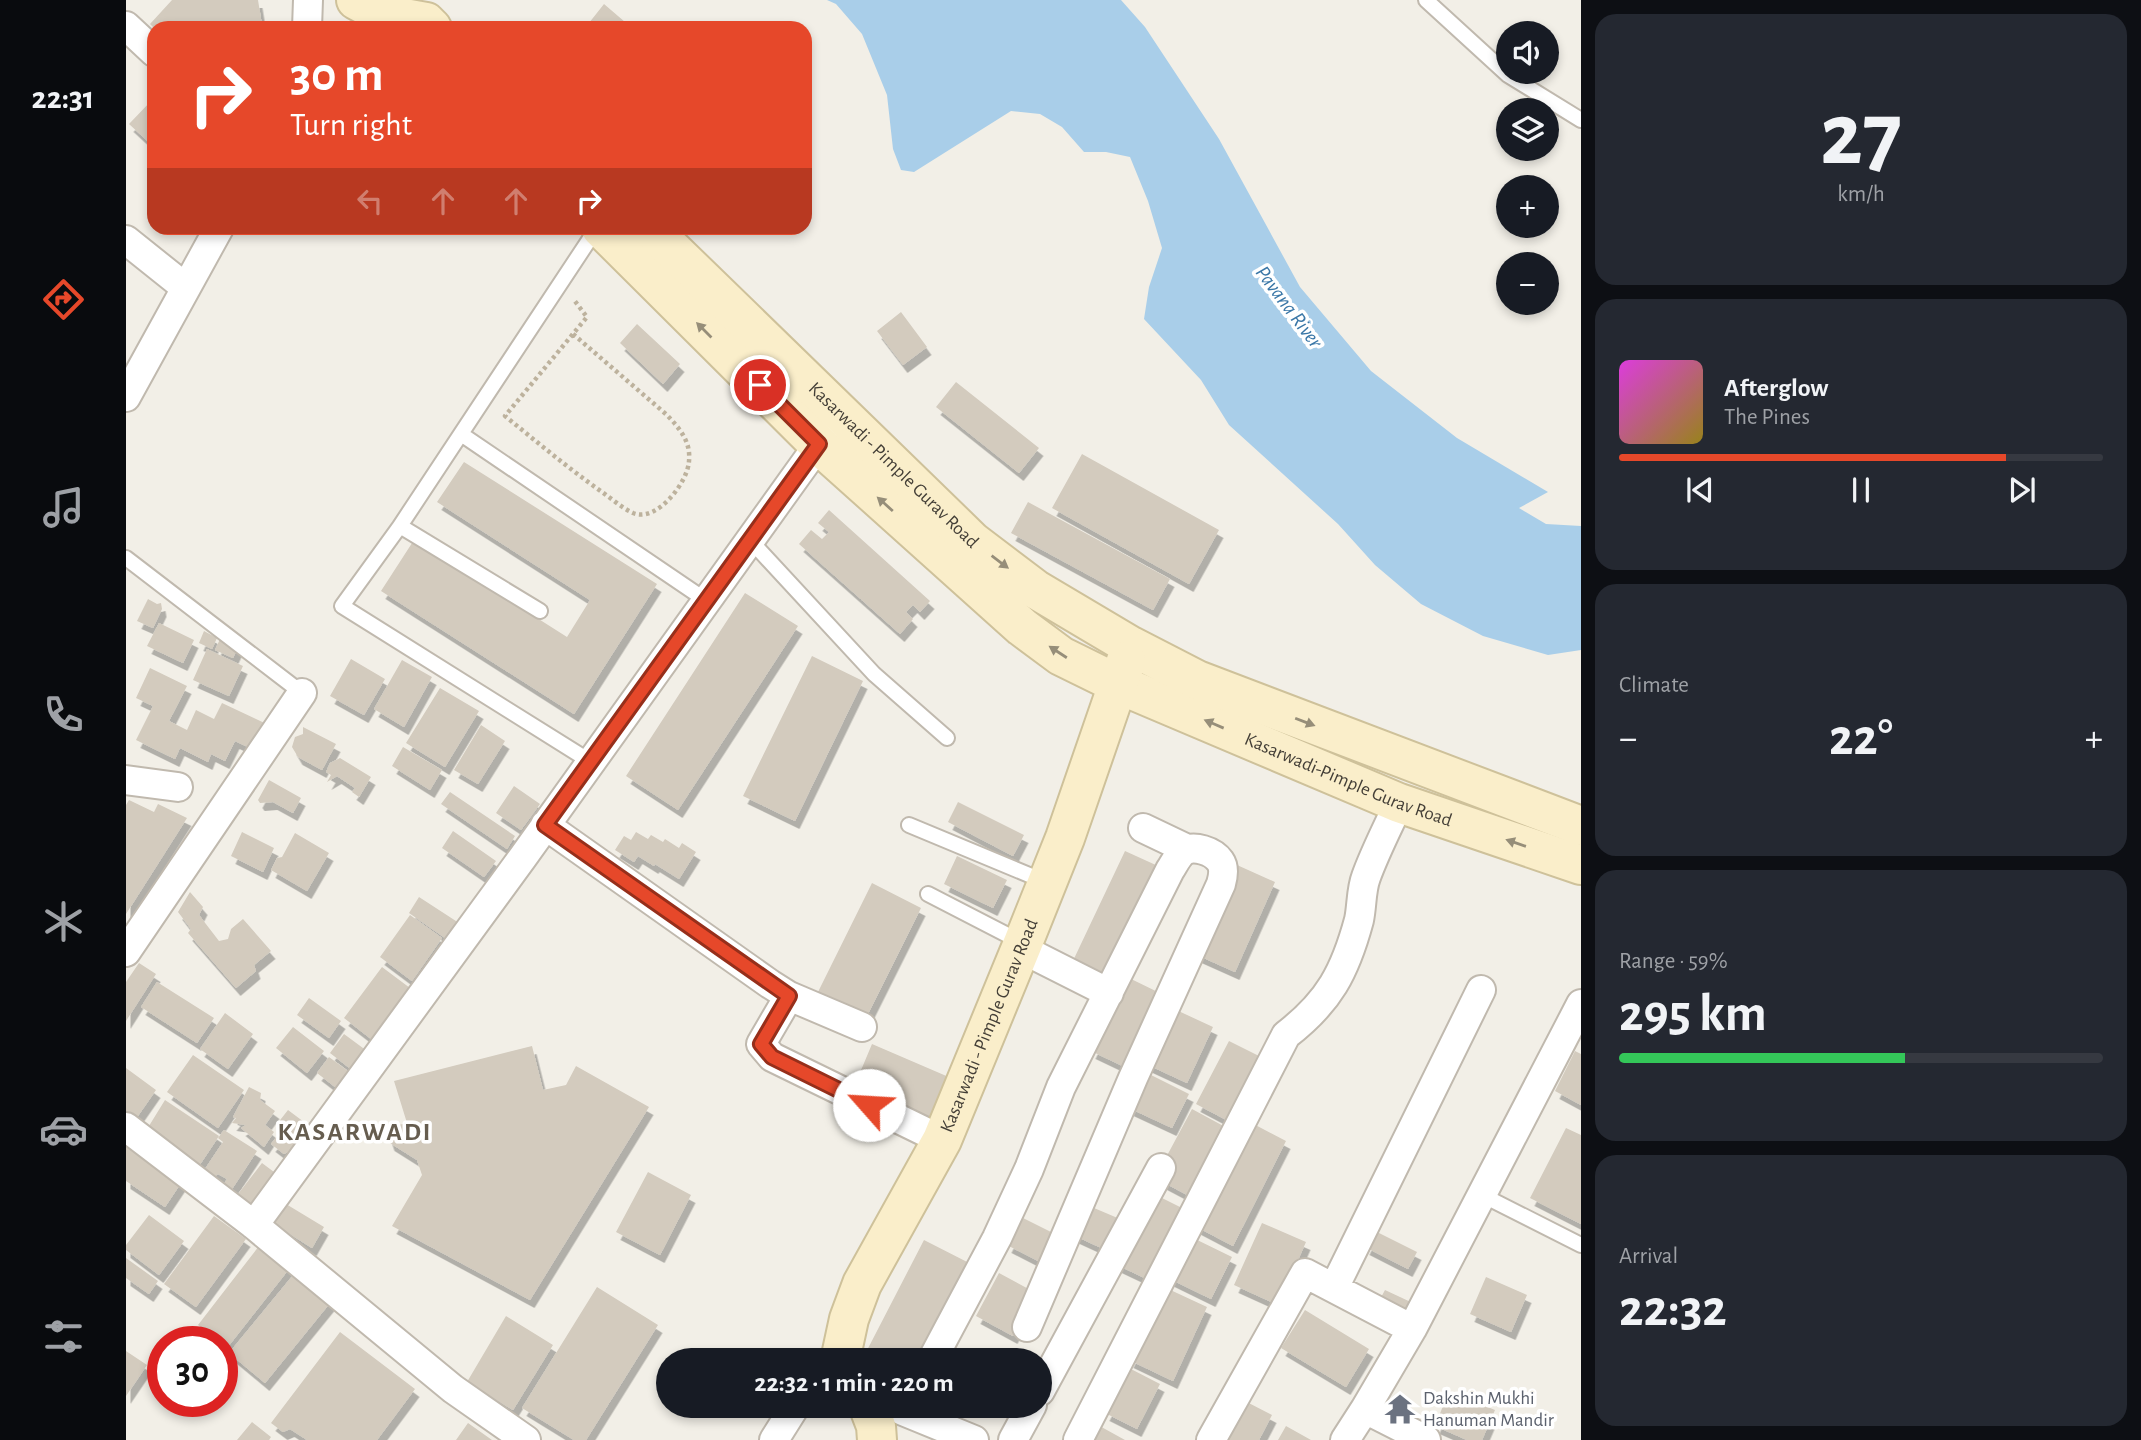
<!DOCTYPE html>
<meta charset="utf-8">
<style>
:root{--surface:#171b24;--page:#242831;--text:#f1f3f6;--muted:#9ea1a6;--line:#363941;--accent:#e6482a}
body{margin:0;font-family:"Alegreya Sans",sans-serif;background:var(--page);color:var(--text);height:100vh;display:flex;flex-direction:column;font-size:26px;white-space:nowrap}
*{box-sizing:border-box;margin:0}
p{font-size:23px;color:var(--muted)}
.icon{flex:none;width:38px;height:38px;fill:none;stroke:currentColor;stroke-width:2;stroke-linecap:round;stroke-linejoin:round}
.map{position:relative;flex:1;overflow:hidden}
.sheet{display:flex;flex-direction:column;gap:14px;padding:14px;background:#0d0f14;width:560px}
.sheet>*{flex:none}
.banner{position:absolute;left:21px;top:21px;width:665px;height:214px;border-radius:21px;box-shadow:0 4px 10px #0003;background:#e6482a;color:#fff;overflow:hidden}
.controls{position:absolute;left:1370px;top:21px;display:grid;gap:14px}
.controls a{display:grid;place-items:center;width:63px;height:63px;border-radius:50%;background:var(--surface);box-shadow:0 4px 10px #0003;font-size:35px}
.speed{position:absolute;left:21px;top:1326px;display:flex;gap:14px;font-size:35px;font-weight:700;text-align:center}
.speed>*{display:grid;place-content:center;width:91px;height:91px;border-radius:50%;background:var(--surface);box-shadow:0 4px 10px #0003;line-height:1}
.speed .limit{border:10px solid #d22;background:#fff;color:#111}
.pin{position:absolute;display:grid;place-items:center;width:60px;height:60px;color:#fff;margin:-30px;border:4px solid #fff;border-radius:50%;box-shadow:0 2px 7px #0007}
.me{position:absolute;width:77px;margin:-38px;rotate:296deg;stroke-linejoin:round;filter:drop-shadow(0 0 5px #0008)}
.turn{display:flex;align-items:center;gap:24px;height:147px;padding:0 28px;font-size:32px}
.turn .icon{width:91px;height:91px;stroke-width:2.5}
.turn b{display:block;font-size:49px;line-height:60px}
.lanes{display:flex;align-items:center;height:66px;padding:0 28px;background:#0003;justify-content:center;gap:35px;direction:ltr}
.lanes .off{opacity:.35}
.big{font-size:52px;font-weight:600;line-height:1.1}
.sheet .tile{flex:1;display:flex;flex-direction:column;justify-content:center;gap:10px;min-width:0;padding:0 24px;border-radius:21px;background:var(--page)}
.sheet .dial{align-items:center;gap:0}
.dial b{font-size:91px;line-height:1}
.song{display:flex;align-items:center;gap:21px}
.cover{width:84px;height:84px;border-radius:10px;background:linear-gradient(135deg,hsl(300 70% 55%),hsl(50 70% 35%))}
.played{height:7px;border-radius:4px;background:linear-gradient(90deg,var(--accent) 80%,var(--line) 80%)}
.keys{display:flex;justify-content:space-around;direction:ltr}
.heat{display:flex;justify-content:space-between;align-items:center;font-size:38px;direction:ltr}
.charge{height:10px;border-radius:5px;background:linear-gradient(90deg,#34c759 59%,var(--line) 0)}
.trip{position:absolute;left:530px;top:1348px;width:396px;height:70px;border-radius:35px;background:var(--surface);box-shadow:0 4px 10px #0003;font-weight:600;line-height:70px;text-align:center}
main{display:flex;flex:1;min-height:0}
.tabs{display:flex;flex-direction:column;width:126px;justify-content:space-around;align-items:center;background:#090b0e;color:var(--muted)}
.tabs .icon{width:49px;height:49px}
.tabs .active{color:var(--accent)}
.tabs b{font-size:32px;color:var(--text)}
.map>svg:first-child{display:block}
</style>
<main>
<nav class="tabs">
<b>22:31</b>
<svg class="icon active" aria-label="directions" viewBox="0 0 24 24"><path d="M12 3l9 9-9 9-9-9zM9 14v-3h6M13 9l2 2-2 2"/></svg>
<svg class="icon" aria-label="music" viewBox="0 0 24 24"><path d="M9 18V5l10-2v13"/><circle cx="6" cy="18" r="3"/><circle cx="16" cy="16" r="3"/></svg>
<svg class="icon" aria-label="phone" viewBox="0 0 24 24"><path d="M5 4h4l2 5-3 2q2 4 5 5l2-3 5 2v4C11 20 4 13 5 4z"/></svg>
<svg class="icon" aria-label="climate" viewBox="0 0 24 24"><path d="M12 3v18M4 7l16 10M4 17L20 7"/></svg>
<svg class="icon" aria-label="car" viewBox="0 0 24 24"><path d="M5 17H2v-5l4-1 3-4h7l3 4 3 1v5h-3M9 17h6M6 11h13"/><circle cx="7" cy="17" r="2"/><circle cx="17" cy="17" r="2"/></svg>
<svg class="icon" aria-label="filters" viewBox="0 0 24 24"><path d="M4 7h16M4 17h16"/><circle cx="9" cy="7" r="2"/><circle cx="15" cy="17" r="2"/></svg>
</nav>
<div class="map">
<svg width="1455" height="1440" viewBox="0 0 1455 1440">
<defs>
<filter id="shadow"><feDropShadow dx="4.5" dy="8" stdDeviation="0" flood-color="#0004"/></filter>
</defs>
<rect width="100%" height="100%" fill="#f2efe7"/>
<path fill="#a9cee9" d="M701 0H995L1019 27 1093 139 1174 287 1245 371 1331 438 1422 492 1393 508 1420 524 1455 526V650L1422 655 1357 636 1295 604 1249 565 1212 524 1103 425 1075 380 1018 319 1023 287 1036 248 1022 201 1004 157 980 152H958L936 127 914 114 885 111 788 172 775 170 767 149 761 95 736 34 710 4Z"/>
<path fill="#d3cbbe" filter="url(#shadow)" d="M46 0H132L136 25 113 28H28L24 24Z
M478 4 506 28H459Z
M26 100 28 102V147L3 124Z
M775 312 801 347 777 365 751 331Z
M511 324 554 364 537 384 494 343Z
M830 382 913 448 893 473 810 407Z
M956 454 1093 530 1063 584 926 508Z
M338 462 531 584 448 714 255 591 288 540 441 637 464 600 311 502Z
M902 502 1044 579 1027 610 885 533Z
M703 510 804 601 794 612 787 605 780 612 787 619 774 634 673 544 685 530 696 539 703 532 692 523Z
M619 593 672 626 552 810 500 776Z
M22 599 31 604 35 603 36 609 27 628 11 621Z
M33 623 68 640 57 663 21 646Z
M78 631 91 638 86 649 73 643Z
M94 639 112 647 107 658 89 650Z
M81 649 117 666 103 696 67 680Z
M686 656 737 681 669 821 617 796Z
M225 659 259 679 238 715 204 696Z
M276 660 306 677 278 727 248 709Z
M24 668 61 686 43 721 61 730 70 710 88 719 96 703 147 727 135 753 109 741 99 761 85 754 82 762 54 748 49 759 10 740 27 706 10 698Z
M314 688 353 711 319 767 280 743Z
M355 725 379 741 352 784 328 770Z
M177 727 210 744 196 770 172 757 166 747 169 737 177 734Z
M277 747 316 770 304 790 266 766Z
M214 758 245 777 233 797 226 792 229 788 211 776 201 782 205 775 200 772 204 763Z
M143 780 175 798 167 813 147 802 134 803 132 800Z
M388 786 414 804 395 830 370 813Z
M324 792 389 836 381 849 315 804Z
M3 800 28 812 32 804 61 818 0 914V805Z
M832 802 898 835 887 856 822 822Z
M327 831 370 861 358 877 316 848Z
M116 832 148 848 137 872 105 856Z
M510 832 522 839 525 835 537 842 539 839 553 848 556 843 570 852 553 879 529 864 528 866 512 856 508 862 489 850 498 836 505 840Z
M169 833 203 853 181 891 145 870 151 858 156 857Z
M999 851 1032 866 978 980 945 965Z
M831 856 881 880 867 908 818 884Z
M1111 865 1149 882 1109 972 1071 955Z
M746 883 795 908 740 1018 691 994Z
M64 892 77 907 73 915 93 941 102 939 105 929 117 919 145 951 128 965 130 971 110 988 62 933 65 929 52 912Z
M293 897 333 923 322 940 283 913Z
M284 915 316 938 286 981 254 957Z
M13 963 30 974 0 1021V982Z
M256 967 288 991 249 1042 218 1018Z
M1001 977 1040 996 1005 1070 965 1051Z
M31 982 88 1018 71 1043 15 1007Z
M183 998 215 1021 203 1038 171 1015Z
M1046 1008 1087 1027 1061 1083 1020 1064Z
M99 1013 127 1034 102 1069 74 1049Z
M167 1027 198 1051 181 1073 150 1048Z
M218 1034 241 1051 226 1070 204 1053Z
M1103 1041 1141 1060 1108 1124 1070 1104Z
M746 1044 832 1081 814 1123 728 1087Z
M406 1046 417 1090 440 1085 450 1066 523 1107 404 1300 266 1226 296 1175 291 1160 264 1143 259 1128 281 1123 268 1081Z
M1449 1051 1455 1054V1105L1429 1091Z
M67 1055 118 1090 92 1128 41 1092Z
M203 1057 226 1074 213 1090 191 1073Z
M0 1068 30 1090 7 1123 0 1118Z
M1019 1072 1063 1094 1046 1128 1003 1108Z
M123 1087 135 1093 134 1100 149 1111 139 1125 148 1132 138 1147 115 1128 120 1125 106 1123 110 1118 107 1117Z
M39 1100 93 1136 71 1169 18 1134Z
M1066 1109 1103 1129 1067 1198 1029 1178Z
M162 1110 190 1131 171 1156 164 1151 158 1154 145 1144 159 1126 151 1124Z
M1120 1120 1160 1141 1107 1246 1067 1225Z
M1440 1128 1455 1135V1224L1404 1198Z
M98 1130 131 1151 106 1189 98 1184 101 1179 92 1174 89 1176 79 1169 97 1142 92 1138Z
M0 1137 59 1177 39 1207 0 1181Z
M136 1163 160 1181 133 1216 109 1198Z
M522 1172 565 1195 534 1255 490 1232Z
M1024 1192 1062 1211 1027 1282 989 1264Z
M160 1204 198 1227 186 1248 148 1224Z
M961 1205 1001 1222 984 1252 947 1235Z
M23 1215 58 1241 33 1275 0 1250V1245Z
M88 1216 120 1239 70 1307 38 1284Z
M895 1217 935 1237 920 1265 881 1245Z
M1136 1223 1180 1242 1152 1305 1108 1285Z
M1247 1230 1291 1252 1282 1269 1239 1247Z
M1061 1235 1106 1257 1085 1299 1040 1277Z
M798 1240 849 1266 801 1360H736Z
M133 1246 163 1269 101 1348 72 1325Z
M0 1258 32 1281 23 1294 0 1278Z
M873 1273 910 1293 887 1336 850 1316Z
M168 1274 204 1303 139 1383 103 1353Z
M1360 1277 1401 1295 1385 1332 1344 1314Z
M471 1287 532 1325 460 1440H448L396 1408Z
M1038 1287 1081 1307 1047 1381 1003 1360Z
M1259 1290 1289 1304 1282 1318 1252 1303Z
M1179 1310 1243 1349 1220 1387 1155 1348Z
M380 1316 427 1345 387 1410 341 1382Z
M214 1332 289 1389 251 1440H181L164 1429 157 1432 145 1423Z
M0 1351 21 1365 0 1396Z
M1003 1368 1034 1384 1011 1429 979 1413Z
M1323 1391 1369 1410 1356 1440H1341L1309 1426Z
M1115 1399 1146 1415 1133 1440H1094Z
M126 1422 145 1437 143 1440H111Z
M342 1423 366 1440H330Z
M970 1424 999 1440H961Z
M1160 1426 1185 1440H1152Z"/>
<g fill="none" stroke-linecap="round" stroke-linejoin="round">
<g stroke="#c0b9ae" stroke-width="18">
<path id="lane" d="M1300 0 1382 75 1455 120
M335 434 581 601
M274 526 216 606 465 762
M624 540 748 674 821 738
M0 558 176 693
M414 611 274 526 471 228
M783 825 920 882
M802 894 895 942
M1356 1195 1455 1245"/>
</g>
<g stroke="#c0b9ae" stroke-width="32">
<path id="street" d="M0 26 28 52
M181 28 182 0
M0 240 60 288
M0 397 93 228
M0 780 52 787
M419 825 644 984 663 996 736 1027
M1017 828 1061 849
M894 948 983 993
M0 952 176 693
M663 996 635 1044 646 1057 816 1140
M0 1127 128 1225 327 1389 400 1440
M128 1225 397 857 703 430
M1208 1288 1355 990
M806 1360 871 1238 903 1169 935 1087 1044 870C1048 864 1052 855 1058 851 1068 845 1087 851 1094 861 1099 868 1097 877 1095 884L1007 1078 901 1327
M914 1391 1035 1168
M1239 1409 1300 1440
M777 1411 848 1440
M648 1440 670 1405
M887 1440 906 1405
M952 1440 1160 1035C1203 1002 1219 972 1233 920 1236 906 1235 890 1240 877 1249 852 1262 827 1273 803
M1085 1440 1179 1273 1286 1329
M1219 1440 1239 1409 1286 1329 1455 1004"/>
</g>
<g stroke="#cec19a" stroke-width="42">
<g id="secondary">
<path d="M230 0 256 14 300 22 306 28"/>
<path id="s1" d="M475 228 693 445 896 627 935 656 992 684 1273 803 1455 865"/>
<path id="s2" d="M524 228 847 542 909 589 1005 646 1071 680 1455 826"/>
<path id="s3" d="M717 1360 715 1356 723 1319 736 1284 816 1140 897 943 939 838 1000 661"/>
<path d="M742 1405 750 1426 751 1440"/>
</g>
</g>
<path stroke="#bdb29d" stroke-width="4.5" stroke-dasharray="3.5 3.5" stroke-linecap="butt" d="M447 334 541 415C553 428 565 441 563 461 562 482 531 523 507 513 496 508 486 499 476 492 442 468 411 442 379 416L461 317 448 300"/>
<use href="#lane" stroke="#fff" stroke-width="14"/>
<use href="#street" stroke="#fff" stroke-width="28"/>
<use href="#secondary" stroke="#faeeca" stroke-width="38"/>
</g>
<defs><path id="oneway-solid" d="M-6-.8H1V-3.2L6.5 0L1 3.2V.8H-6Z" transform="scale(1.75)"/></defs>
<g fill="#968e79">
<use href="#oneway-solid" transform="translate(578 330) rotate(-135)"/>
<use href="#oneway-solid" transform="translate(759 504) rotate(-138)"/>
<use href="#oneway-solid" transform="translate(874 562) rotate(37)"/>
<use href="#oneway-solid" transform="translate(932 652) rotate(-147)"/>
<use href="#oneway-solid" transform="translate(1179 722) rotate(21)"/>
<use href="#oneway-solid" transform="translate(1088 724) rotate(-157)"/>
<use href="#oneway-solid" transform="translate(1390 843) rotate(-161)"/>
</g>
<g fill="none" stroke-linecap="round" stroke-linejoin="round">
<g stroke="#962f1b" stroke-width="18">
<path id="route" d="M634 385 693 444 419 825 663 996 635 1044 646 1057 743 1105"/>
</g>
<use href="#route" stroke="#e6482a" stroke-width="12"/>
</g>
<defs>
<g id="temple-bare" transform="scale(2.415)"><path d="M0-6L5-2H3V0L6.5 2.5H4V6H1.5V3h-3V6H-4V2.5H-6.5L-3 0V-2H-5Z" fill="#6b7280" stroke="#fff" stroke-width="2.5" paint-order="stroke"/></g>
</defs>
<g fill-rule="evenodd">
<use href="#temple-bare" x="1274" y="1409"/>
</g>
<g text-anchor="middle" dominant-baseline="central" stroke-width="7" stroke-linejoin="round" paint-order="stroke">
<g font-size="19" fill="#443f37" stroke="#fff">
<text stroke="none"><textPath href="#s2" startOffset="340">Kasarwadi - Pimple Gurav Road</textPath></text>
<text stroke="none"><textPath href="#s1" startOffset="942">Kasarwadi-Pimple Gurav Road</textPath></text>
<text stroke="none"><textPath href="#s3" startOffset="368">Kasarwadi - Pimple Gurav Road</textPath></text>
</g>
<g font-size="19" fill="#5b616d" stroke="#fff" text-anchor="start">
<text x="1297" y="1398">Dakshin Mukhi<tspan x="1297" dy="22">Hanuman Mandir</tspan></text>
</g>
<g font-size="21" font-style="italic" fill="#3a77a7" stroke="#fff">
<text transform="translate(1163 307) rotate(53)">Pavana River</text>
</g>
<g font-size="26" font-weight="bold" letter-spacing="2" fill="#665d4f" stroke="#fff">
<text x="229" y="1132">KASARWADI</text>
</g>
</g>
</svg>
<div class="controls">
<a><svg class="icon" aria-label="sound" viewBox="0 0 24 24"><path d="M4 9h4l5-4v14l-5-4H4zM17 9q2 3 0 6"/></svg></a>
<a><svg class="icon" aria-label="layers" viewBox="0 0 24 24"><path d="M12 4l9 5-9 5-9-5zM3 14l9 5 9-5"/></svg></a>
<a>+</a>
<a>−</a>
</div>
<div class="speed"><div class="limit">30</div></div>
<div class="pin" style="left:634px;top:385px;background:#d93025"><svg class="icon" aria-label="arrive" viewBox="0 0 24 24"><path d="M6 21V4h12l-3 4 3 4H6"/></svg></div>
<svg class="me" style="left:743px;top:1105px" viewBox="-20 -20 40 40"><circle r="19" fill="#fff"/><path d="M0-13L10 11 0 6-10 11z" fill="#e6482a"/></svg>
<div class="trip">22:32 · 1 min · 220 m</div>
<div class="banner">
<div class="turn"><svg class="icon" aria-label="right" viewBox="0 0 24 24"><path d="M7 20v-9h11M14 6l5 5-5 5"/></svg><div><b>30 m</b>Turn right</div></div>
<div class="lanes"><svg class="icon off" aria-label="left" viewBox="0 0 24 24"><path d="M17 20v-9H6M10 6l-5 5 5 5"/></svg><svg class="icon off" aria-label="ahead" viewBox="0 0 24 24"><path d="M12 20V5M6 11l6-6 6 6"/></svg><svg class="icon off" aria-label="ahead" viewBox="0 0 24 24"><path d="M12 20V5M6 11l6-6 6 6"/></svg><svg class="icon" aria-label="right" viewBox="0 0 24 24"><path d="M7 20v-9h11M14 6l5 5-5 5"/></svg></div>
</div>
</div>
<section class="sheet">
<div class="tile dial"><b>27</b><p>km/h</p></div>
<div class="tile">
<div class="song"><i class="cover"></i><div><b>Afterglow</b><p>The Pines</p></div></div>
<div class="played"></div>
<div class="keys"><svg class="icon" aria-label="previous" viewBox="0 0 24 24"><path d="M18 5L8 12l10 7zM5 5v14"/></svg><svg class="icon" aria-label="pause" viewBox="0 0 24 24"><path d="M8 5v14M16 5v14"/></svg><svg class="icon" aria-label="next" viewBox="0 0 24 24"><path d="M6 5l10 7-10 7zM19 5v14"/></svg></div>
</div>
<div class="tile"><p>Climate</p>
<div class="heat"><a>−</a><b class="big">22°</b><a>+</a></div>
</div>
<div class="tile"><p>Range · 59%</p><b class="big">295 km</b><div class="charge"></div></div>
<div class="tile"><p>Arrival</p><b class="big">22:32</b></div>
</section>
</main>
